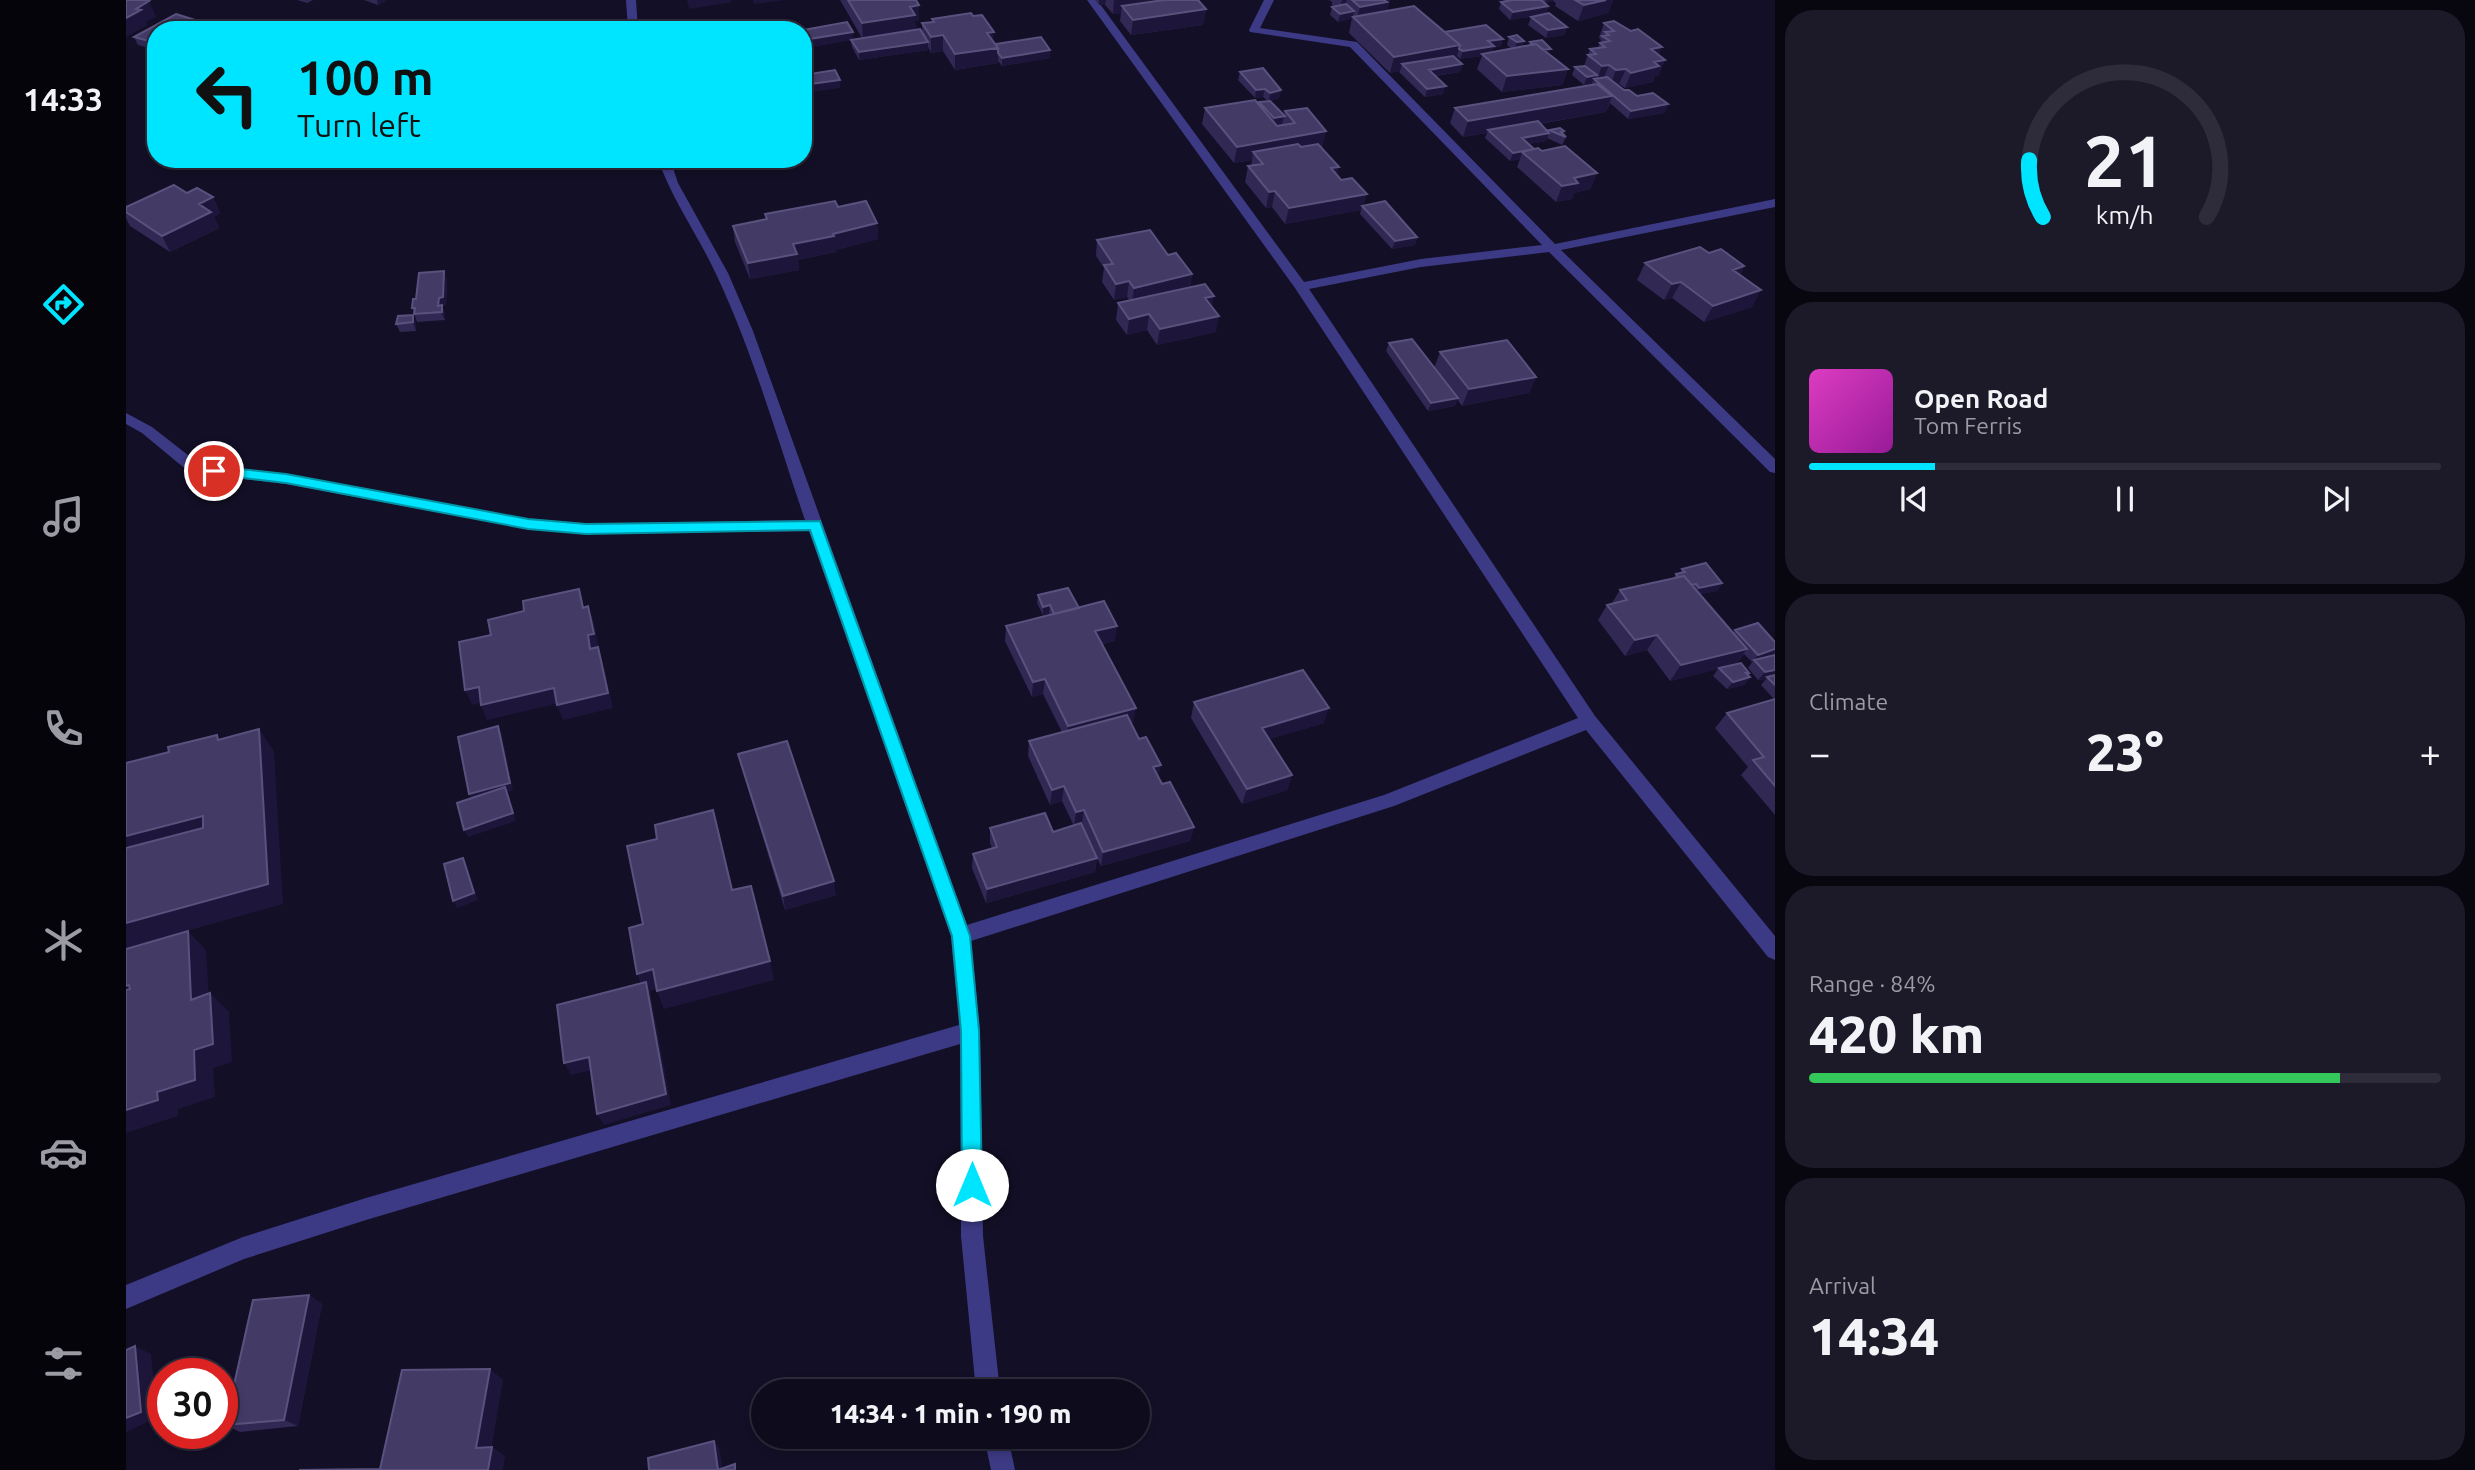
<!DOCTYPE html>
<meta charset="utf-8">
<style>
:root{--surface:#0e0b1c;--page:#1c1929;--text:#f1f3f6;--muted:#9b9ba3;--line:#2e2b3b;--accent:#00e5ff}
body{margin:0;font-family:Ubuntu,sans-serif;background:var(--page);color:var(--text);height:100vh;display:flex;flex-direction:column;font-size:26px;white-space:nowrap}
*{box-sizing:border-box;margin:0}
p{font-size:23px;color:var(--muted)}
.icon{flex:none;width:38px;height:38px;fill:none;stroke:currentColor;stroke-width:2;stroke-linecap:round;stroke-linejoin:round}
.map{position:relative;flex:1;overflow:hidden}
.drawer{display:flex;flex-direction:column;gap:10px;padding:10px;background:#08060f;width:700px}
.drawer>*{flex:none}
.top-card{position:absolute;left:21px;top:21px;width:665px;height:147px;border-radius:28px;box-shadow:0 4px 10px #0003,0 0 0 2px var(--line);background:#00e5ff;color:#111;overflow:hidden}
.speed{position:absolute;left:21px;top:1358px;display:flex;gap:14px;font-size:35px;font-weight:700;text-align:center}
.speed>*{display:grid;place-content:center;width:91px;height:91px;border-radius:50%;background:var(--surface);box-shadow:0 4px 10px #0003,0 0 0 2px var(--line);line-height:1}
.speed .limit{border:10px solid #d22;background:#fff;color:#111}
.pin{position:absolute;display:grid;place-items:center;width:60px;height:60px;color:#fff;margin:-30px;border:4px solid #fff;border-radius:50%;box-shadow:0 2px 7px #0007}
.me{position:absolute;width:77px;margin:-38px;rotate:0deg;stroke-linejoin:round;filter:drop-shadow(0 0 5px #0008)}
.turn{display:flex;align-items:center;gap:24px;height:147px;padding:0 35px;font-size:32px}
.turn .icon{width:91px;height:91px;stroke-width:2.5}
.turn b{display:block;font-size:49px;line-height:60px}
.big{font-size:52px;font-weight:800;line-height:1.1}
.drawer .tile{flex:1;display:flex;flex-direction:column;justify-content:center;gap:10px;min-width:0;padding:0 24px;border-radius:28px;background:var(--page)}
.drawer .dial{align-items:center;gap:0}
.dial svg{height:182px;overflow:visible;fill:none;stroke:var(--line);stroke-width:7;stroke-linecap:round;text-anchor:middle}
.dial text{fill:var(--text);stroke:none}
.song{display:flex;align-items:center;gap:21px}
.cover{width:84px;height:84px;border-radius:10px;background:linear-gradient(135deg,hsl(310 70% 55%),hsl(300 70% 35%))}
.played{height:7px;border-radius:4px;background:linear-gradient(90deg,var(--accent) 20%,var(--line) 20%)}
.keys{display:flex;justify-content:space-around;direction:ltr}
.heat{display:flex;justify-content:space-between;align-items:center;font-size:38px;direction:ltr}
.charge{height:10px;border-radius:5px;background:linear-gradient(90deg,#34c759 84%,var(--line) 0)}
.trip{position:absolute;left:625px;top:1379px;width:399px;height:70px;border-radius:35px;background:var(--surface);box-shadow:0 4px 10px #0003,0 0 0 2px var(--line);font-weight:800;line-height:70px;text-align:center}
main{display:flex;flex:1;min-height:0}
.tabs{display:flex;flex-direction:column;width:126px;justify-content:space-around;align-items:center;background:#06040b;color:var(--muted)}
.tabs .icon{width:49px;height:49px}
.tabs .selected{color:var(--accent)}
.tabs b{font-size:32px;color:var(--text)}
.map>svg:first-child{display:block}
</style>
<main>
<nav class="tabs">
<b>14:33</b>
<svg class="icon selected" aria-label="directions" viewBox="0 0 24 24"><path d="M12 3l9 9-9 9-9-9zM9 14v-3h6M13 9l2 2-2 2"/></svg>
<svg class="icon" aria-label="music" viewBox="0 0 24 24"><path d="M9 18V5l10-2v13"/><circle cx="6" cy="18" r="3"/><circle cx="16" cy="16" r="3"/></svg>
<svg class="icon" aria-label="phone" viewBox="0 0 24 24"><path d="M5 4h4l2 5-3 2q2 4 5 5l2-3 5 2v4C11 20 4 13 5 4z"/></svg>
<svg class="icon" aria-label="climate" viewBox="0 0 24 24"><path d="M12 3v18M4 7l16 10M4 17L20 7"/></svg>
<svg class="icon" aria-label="car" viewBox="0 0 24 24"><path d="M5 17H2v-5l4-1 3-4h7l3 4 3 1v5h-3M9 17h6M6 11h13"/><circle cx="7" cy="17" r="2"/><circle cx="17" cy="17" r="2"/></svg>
<svg class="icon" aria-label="filters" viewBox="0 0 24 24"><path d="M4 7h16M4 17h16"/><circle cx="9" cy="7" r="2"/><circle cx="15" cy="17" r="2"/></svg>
</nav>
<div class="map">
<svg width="1649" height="1470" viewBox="0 0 1649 1470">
<rect width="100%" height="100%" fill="#130f26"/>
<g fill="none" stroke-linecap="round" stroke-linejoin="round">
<path fill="#3d3a85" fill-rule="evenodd" d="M500 0H510L512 30H502Z
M961 0H971L1178 282 1295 259 1416 245 1224 47 1124 32 1123 30 1138 0H1148L1134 28 1231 42 1429 244 1649 199V207L1435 250 1649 459V473L1644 472 1423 252 1295 267 1183 289 1469 716 1649 936V960L1642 957 1460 730 1268 806 845 941 854 1031 857 1236 874 1391H850L835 1236 834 1044 240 1220 118 1259 0 1309V1285L117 1237 240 1198 833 1025 825 936 683 531 460 534 402 529 160 484 83 475 57 467 16 433 0 424V413L26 427 67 459 84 465 160 474 402 519 460 524 679 520C651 438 627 352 590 274 572 235 546 200 532 159H544L552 183 602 273 627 331 841 925 1258 795 1452 718 1169 288Z
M858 1437H882L889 1470H865Z"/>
</g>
<path fill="#312854" d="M171 0H187L181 3Z
M238 0H260L252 5Z
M714 0H790L793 5V20L789 21 790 30 796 33V23L806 22V19L868 41 870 44 924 58 876 66 872 61V63L829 70 817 51 805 53 802 47V50L733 60 726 47 725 40 678 48 677 30 727 32V39L736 38Z
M969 0H1072L1080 9 1077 25 1005 35 994 21 995 13 987 14 979 5H973Z
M1203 0H1264L1261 11 1319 32 1375 46 1367 48 1366 52 1386 49 1381 45 1383 37 1398 41 1396 47 1402 46 1404 42 1442 69 1436 85 1376 92 1351 69 1356 56 1334 59 1331 56 1330 59 1336 64 1334 72 1310 76 1317 94 1299 97 1273 72 1274 71 1264 73 1223 33 1226 18 1212 22 1204 15 1206 7H1207L1206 5V2Z
M1386 0H1487L1482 13 1452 21 1429 6 1430 3 1427 1 1419 3 1422 6 1420 14 1384 20 1373 9 1375 2Z
M50 14 69 20 71 25 74 26 75 30H30V50L12 45 8 37Z
M1405 17 1441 27 1438 35 1420 38 1402 25Z
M1478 23 1539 60 1532 76H1529L1527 82 1499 88 1493 84 1491 85 1498 90 1511 96 1542 104 1538 113 1502 119 1484 103 1480 112 1414 124 1422 132 1423 130 1438 131 1437 134 1440 137 1436 145 1421 138 1420 141 1403 144 1408 149 1471 173 1464 189 1448 193 1446 199 1430 202 1391 167 1394 159 1384 161 1359 138 1361 133 1337 137 1324 123 1329 108 1466 85V83L1458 85 1446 75 1449 67 1458 66 1464 49 1472 48 1475 40 1473 38Z
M1114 72 1155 90 1153 98 1144 101 1158 115 1159 111 1200 131 1196 147H1195L1211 174 1238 205 1291 237 1289 245 1266 249 1234 214 1235 210 1159 224 1146 207 1140 208 1119 182 1122 166H1125L1126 160 1108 163 1076 124 1079 108 1133 105V102L1142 101 1137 97 1129 98 1112 80Z
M61 193 87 197 94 213 88 217 93 228 44 252 4 226 0 218V207Z
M712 207 751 223 752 239 710 250V252L672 260 673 270 624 279 609 242 607 226 640 220 639 214Z
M971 240 1042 255 1066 274 1064 288 1086 306 1090 332 1031 345 1021 330 1001 335 990 320 992 303 1004 301 1001 297 988 300 976 282 978 268 970 256Z
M1583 253 1618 266 1614 275 1626 307 1578 322 1546 298 1538 300 1511 280 1519 263Z
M321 279 320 305 316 306 319 314V320L291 322 286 308 290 299Z
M272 316 290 323V331L274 332 270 324Z
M1263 343 1308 368 1314 352 1410 377 1403 393 1336 406 1331 399 1329 406 1302 411 1260 351Z
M1556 569 1596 583 1591 591 1574 594 1607 633 1609 630 1649 642V655L1648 656 1649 655V815L1615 775 1622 767 1589 728 1601 713 1648 699 1635 685 1640 679 1632 680 1622 668 1626 662 1618 654 1610 664 1623 673 1622 675 1624 677 1618 685 1601 689 1587 676 1592 669 1544 681 1521 650 1499 656 1472 620 1481 605 1486 603 1494 590 1547 578 1550 574 1554 573Z
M912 595 953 608 989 641 976 644 1007 723H1005L1036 784 1068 827 1064 841 975 866 971 858 969 872 860 903 846 868 847 854 866 848 864 843V828L927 832 948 826 936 801 924 805 902 756 903 741 936 732 917 694 906 697 879 641 880 626 924 615 923 613 917 615 911 603Z
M1068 702 1198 723 1143 739 1166 775 1161 790 1116 804 1065 718Z
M612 754 710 895 659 910 616 769Z
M183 1295 196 1304 172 1426 114 1432 99 1425Z"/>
<path fill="#1d163a" d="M251 0H260L252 5Z
M561 0H605L606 2 563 9Z
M627 0H659L628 4Z
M973 0H980L979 5H973Z
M988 0H1040L996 6 995 13 987 14Z
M1216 0H1221L1218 11 1213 12Z
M1257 0H1264L1261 13 1257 18 1230 22 1234 7Z
M1420 0H1428L1427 1 1419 3Z
M1472 0H1487L1482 13 1452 21 1458 5Z
M23 1 30 17 20 22 22 25 0 37V18L10 9Z
M793 5V20L789 21 790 31 737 39 736 23 784 7Z
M1422 6 1420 14 1384 20 1387 12Z
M1080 9 1077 25 1005 35 1007 20Z
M1228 11 1226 19 1212 22 1214 14Z
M69 20 72 27 74 26 75 30H66L63 23Z
M1441 27 1438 35 1420 38 1422 30Z
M727 32V40L678 48 677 40Z
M868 32 867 47 861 33Z
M817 35V51L805 53V37Z
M1377 39 1375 46 1367 48 1365 54H1356V56L1334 59 1337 51 1362 41Z
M1398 41 1396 49 1388 50 1391 42Z
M802 42V50L733 60V52Z
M1334 45 1330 60 1276 64 1274 71 1264 73 1268 57Z
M1536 47 1530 62 1539 60 1532 76H1529L1527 82 1499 88 1505 73 1525 49Z
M872 48V63L829 70V54Z
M924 50V58L876 66V58Z
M1336 64 1334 72 1300 77 1303 70Z
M1483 65 1477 80 1470 82 1476 66Z
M1442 69 1436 85 1376 92 1381 76Z
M1500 69 1493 84 1484 86 1490 70Z
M1471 75 1466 83 1458 85 1461 77Z
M714 80V88L678 93 677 85Z
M1320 86 1317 94 1299 97 1301 89Z
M1139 89 1137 97 1129 98 1130 90Z
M1155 90 1153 98 1143 101 1144 93Z
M1486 96 1480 112 1364 132 1362 130 1361 133 1337 137 1342 121Z
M1542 104 1538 113 1502 119 1505 111Z
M1158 116 1156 124 1147 126 1148 118Z
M1200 131 1196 147 1133 159 1127 152 1126 160 1108 163 1111 147Z
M1423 133 1420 141 1393 146 1396 138Z
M1396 152 1394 159 1384 161 1387 153Z
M1213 167 1209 183 1205 168Z
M1471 173 1464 189 1448 193 1446 199 1430 202 1436 186 1448 178Z
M1149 191 1146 207 1140 208 1143 192Z
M1241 194 1237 207 1236 206 1235 210 1159 224 1163 208Z
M87 197 94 213 88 217 93 228 44 252 36 236 73 204Z
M751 223 752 239 710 250V252L672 260 673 270 624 279 622 263 667 244Z
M1291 237 1289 245 1266 249 1269 241Z
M1618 266 1609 283 1607 270Z
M318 271 321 279 320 305 316 306 319 314V320L312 306Z
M1066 274 1063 291 1006 304 1008 288Z
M1003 281 1001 297 988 300 990 284Z
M1555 282 1546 298 1538 300 1546 284Z
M1635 290 1626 307 1578 322 1587 306Z
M1088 296 1085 312 1079 298Z
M1023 314 1021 330 1001 335 1003 319Z
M287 315 290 323V331L287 322Z
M1093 316 1090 332 1031 345 1034 329Z
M1410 377 1403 393 1336 406 1343 389Z
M1332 398 1329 406 1302 411 1305 403Z
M1596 583 1591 591 1568 596 1573 588Z
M924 605 923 613 917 615V607Z
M462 606 468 622 473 650 477 662 487 708 437 720 431 705 464 649 462 635Z
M991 626 989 641 967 647 969 631Z
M1531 635 1521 650 1499 656 1509 640Z
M1621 649 1609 665 1593 668 1592 669 1544 681 1555 665Z
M1649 649 1648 655 1628 660 1626 662 1632 655Z
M1649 670V677H1641L1640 679 1632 680 1639 672Z
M1624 677 1618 685 1601 689 1607 682Z
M919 679 917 694 906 697 907 682Z
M353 687 359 702 346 705 339 690Z
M428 688 434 703 361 720 355 705Z
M1010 708 1007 723 940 741 942 726Z
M1203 708 1198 723 1131 743 1136 728Z
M372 726 376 734 387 790 381 792 390 821 342 837 338 830 346 801 343 794Z
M133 729 148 751 157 904 0 948V923L142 884Z
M1035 765 1032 779 1027 767Z
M1166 775 1161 790 1116 804 1121 789Z
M938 786 936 801 924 805 926 790Z
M958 810 956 824 948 826 950 812Z
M77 816 94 836 13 858 0 845V836Z
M1068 827 1064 841 975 866 977 852Z
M337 858 341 865 352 900 331 908 327 901Z
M971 858 969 872 860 903 861 889Z
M708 881 710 895 659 910 657 896Z
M62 931 80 950 84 1018 65 1000Z
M644 961 648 980 538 1009 531 991Z
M527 969 534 988 524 991 545 1105 478 1125 471 1114 518 992 511 974Z
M84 993 103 1012 106 1062 87 1068 89 1097 52 1109V1116L0 1133V1110L31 1092Z
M463 1057 469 1069 445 1075 438 1063Z
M183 1295 196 1304 172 1426 158 1420Z
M9 1346 25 1354 31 1418 0 1432V1418Z
M364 1369 377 1380 364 1457 350 1448Z
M588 1441 593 1447 597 1470H592Z
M366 1447 379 1456 377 1470H362Z"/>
<path fill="#433a66" stroke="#5a527e" stroke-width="2" d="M0 0H18L23 1 10 9 15 10 0 18Z
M722 0H790L793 5 784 7 789 15 736 23Z
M1038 0H1072L1080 9 1007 20 996 6Z
M1226 0H1258L1261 2 1234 7Z
M1386 0H1415L1422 6 1387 12 1375 2Z
M1449 0H1480L1458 5Z
M1220 4 1228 11 1214 14 1206 7Z
M1288 6 1334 45 1268 57 1227 17Z
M845 13 847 16 856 15 868 32 861 33 872 48 829 54 817 35 805 37 796 23 808 22 806 19Z
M1423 13 1441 27 1422 30 1405 17Z
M50 14 69 20 63 23 74 26 66 30H30V43L8 37Z
M1488 21 1505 31 1512 29 1536 47 1525 49 1539 60 1528 62 1533 66 1505 73 1500 69 1490 70 1483 65 1476 66 1462 55 1470 54 1464 49 1479 47 1474 43 1484 41 1476 36 1483 35 1479 32 1488 31 1478 23Z
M721 22 727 32 677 40V30Z
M1360 25 1377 39 1362 41 1368 46 1337 51 1333 49 1334 45 1319 32Z
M794 29 802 42 733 52 725 40Z
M1391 35 1398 41 1391 42 1383 37Z
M915 37 924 50 876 58 872 53V48L870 44Z
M1416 40 1425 49 1417 50 1410 44 1407 45 1404 42Z
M1410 44 1442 69 1381 76 1356 54Z
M1327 56 1336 64 1303 70 1320 86 1301 89 1276 64Z
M1459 66 1471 75 1461 77 1449 67Z
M1137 68 1155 90 1144 93 1139 89 1130 90 1114 72Z
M709 70 714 80 677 85V75Z
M1481 77 1498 90H1503L1511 96 1527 93 1542 104 1505 111 1468 79Z
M1471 84 1486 96 1342 121 1329 108Z
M1129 100 1151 126 1169 123 1159 111 1181 108 1200 131 1111 147 1079 108Z
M1144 101 1159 116 1148 118 1133 102Z
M1412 121 1423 133 1396 138 1408 149 1387 153 1362 130Z
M1434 128 1438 131 1435 132 1440 137 1423 130Z
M1172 144 1175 147 1192 144 1213 167 1205 168 1215 180 1226 178 1241 194 1163 208 1149 191 1143 192 1122 166 1137 164 1127 152Z
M1439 146 1471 173 1448 178 1452 183 1436 186 1396 152 1412 148 1416 151Z
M48 185 61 193 71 188 87 197 73 204 85 212 36 236 0 212V207Z
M709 201 712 207 740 201 751 223 707 234 708 236 667 244 671 254 622 263 607 226 641 219 639 214Z
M1259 201 1291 237 1269 241 1236 206Z
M1024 230 1042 255 1050 253 1066 274 1008 288 1003 281 990 284 978 265 987 264 971 240Z
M1574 247 1583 253 1595 249 1618 266 1607 270 1635 290 1587 306 1555 282 1546 284 1519 263Z
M318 271 317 297 313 298 312 306 316 305V312L288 314 289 308H286L287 299H290L293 273Z
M1079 284 1088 296 1079 298 1093 316 1034 329 1023 314 1003 319 992 303Z
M287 315V322L270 324 272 316Z
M1286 339 1332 398 1305 403 1263 343Z
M1381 340 1410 377 1343 389 1314 352Z
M1580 563 1596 583 1573 588 1570 584 1566 585 1558 576 1552 577 1550 574 1559 572 1556 569Z
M1558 576 1621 649 1555 665 1531 635 1509 640 1481 605 1501 600 1494 590Z
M942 588 953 608 928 614 924 605 917 607 912 595Z
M453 589 457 608 462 606 468 634 462 635 464 649 472 647 482 693 431 705 428 688 355 705 353 687 339 690 333 642 365 635 362 620 398 611 397 601Z
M978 601 991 626 969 631 1010 708 942 726 919 679 907 682 880 626Z
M1632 623 1649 642V649L1632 655 1609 630Z
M1649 655V670L1639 672 1628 660Z
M1615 663 1623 673H1620L1624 677 1607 682 1593 668Z
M1177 670 1203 708 1136 728 1166 775 1121 789 1068 702Z
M1649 675V685L1641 677Z
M1649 699V786L1627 760 1638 757 1601 713Z
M1001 715 1013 739 1020 737 1035 765 1027 767 1036 784 1044 782 1068 827 977 852 958 810 950 812 938 786 926 790 903 741Z
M372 726 384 783 343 794 332 737Z
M133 729 142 884 0 923V848L77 828V816L0 836V763L43 752 42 747 91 735 92 740Z
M661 741 708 881 657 896 612 754Z
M379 787 387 813 338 830 331 803Z
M587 810 606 890 625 886 644 961 531 991 527 969 511 974 503 928 517 924 501 846 531 839 529 825Z
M919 813 927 832 955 823 971 858 861 889 847 854 871 847 864 828Z
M337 858 348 893 327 901 318 864Z
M62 931 65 1000 84 993 87 1044 68 1050 69 1080 31 1092 32 1100 0 1110V990L4 989 3 985 0 986V949Z
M520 982 540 1094 471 1114 463 1057 438 1063 431 1005Z
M183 1295 158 1420 99 1425 127 1300Z
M9 1346 15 1412 0 1418V1350Z
M364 1369 350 1448 366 1447 362 1470H173L254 1469 276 1370Z
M588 1441 592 1470 609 1464V1470H523L522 1458Z"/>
<path fill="#00e5ff" stroke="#0095a6" stroke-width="2" d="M88 466 160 474 402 519 460 524 694 521 844 936 853 1031 856 1185 853 1192 846 1195 839 1192 836 1185 835 1031 826 936 684 530 460 534 402 529 160 483 83 474 81 471Z"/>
</svg>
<div class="speed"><div class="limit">30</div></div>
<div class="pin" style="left:88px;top:471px;background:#d93025"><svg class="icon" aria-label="arrive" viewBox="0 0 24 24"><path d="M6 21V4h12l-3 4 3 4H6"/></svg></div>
<svg class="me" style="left:846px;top:1185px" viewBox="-20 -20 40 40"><circle r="19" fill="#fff"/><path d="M0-13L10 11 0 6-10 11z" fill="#00e5ff"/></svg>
<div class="trip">14:34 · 1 min · 190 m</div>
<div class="top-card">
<div class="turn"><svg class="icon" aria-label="left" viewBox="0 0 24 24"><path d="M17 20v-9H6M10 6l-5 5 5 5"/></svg><div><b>100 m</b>Turn left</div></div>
</div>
</div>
<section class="drawer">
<div class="tile dial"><svg viewBox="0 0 100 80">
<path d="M14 69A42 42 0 1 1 86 69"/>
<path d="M14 69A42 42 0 0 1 8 44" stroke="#00e5ff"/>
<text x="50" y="56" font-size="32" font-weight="700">21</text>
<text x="50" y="72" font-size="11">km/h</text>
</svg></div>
<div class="tile">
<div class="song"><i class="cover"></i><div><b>Open Road</b><p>Tom Ferris</p></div></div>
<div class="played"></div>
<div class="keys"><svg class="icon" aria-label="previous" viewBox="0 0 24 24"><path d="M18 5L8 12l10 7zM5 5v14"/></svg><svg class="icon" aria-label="pause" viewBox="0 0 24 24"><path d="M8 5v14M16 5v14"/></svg><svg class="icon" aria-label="next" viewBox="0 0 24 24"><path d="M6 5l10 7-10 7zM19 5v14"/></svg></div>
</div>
<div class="tile"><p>Climate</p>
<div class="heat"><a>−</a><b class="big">23°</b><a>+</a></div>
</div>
<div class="tile"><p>Range · 84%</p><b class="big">420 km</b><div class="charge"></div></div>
<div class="tile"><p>Arrival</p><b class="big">14:34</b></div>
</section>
</main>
